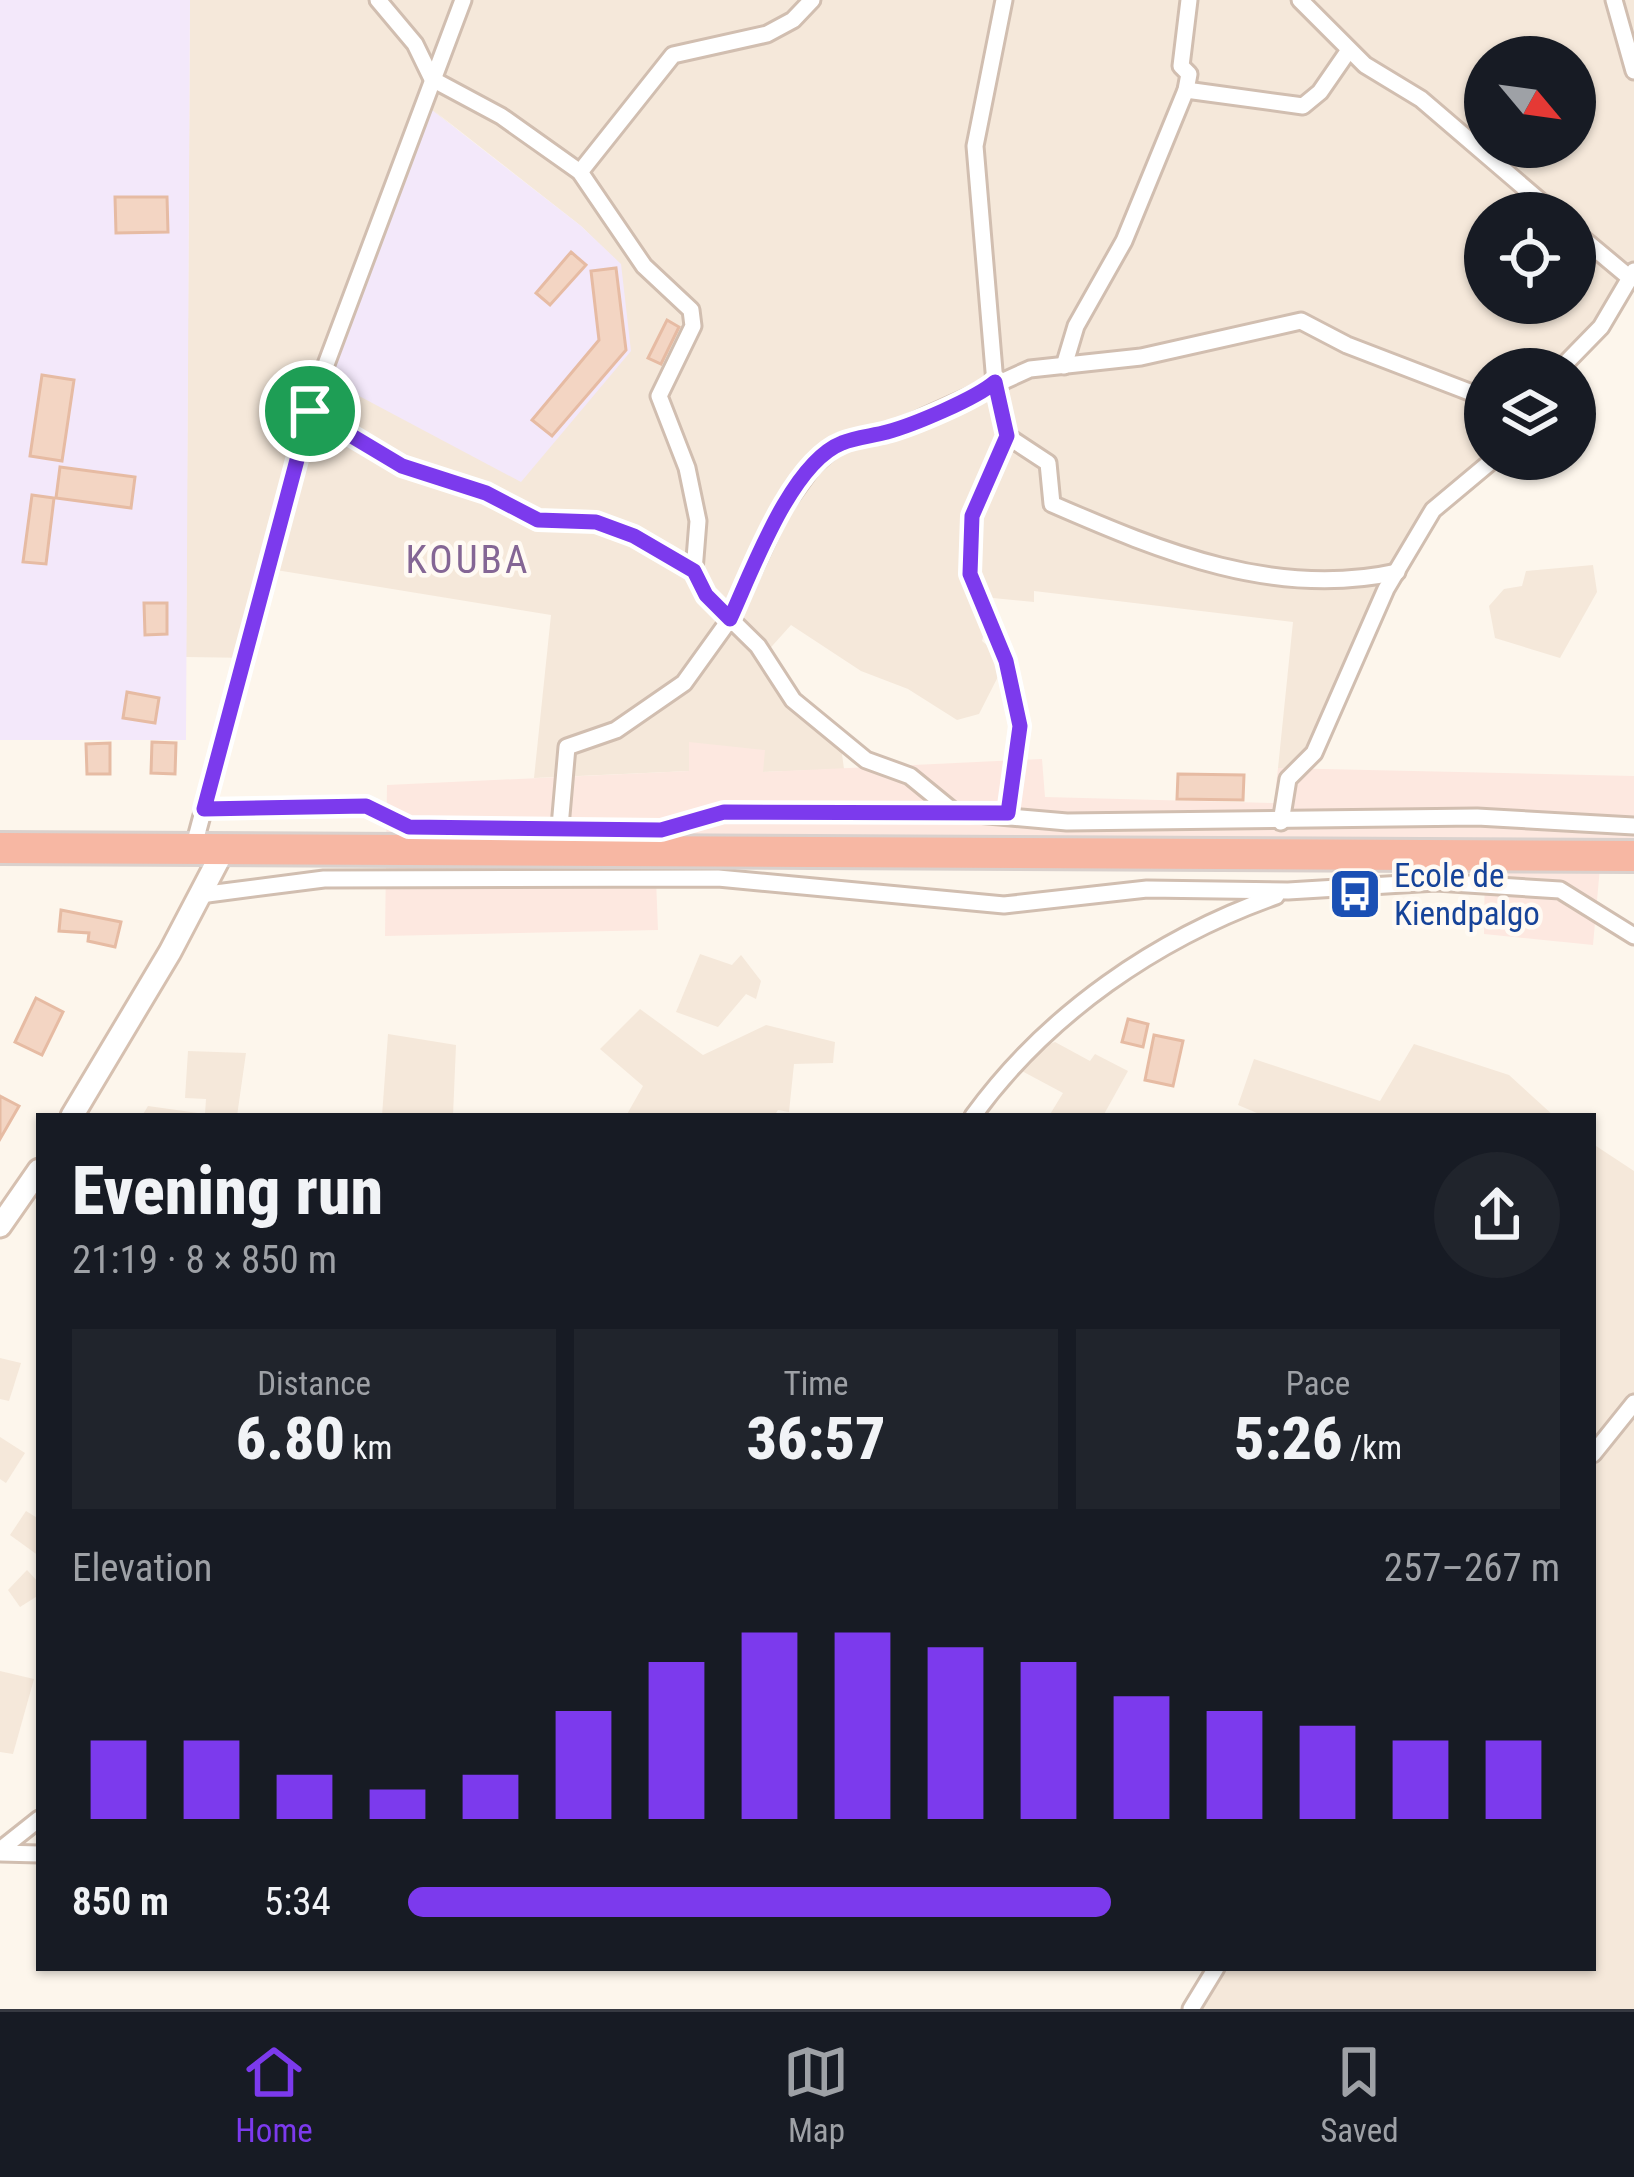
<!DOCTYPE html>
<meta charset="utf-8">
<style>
:root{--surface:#171b24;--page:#20242c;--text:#f1f3f6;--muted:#9ea1a6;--line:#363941;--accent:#7c3aed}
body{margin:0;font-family:"Roboto Condensed",sans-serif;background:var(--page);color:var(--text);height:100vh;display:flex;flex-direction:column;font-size:45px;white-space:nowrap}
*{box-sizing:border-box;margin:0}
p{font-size:39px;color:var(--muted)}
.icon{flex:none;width:66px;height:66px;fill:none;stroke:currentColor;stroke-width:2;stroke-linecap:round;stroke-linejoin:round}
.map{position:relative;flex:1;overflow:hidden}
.drawer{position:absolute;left:36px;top:1113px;width:1560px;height:858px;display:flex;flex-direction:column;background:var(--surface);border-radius:0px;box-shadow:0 3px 9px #0004}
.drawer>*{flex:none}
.needle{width:78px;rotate:119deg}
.buttons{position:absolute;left:1464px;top:36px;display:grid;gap:24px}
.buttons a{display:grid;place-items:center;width:132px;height:132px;border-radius:50%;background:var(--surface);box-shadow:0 3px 9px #0004;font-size:60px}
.pin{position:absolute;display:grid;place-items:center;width:102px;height:102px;color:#fff;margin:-51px;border:6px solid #fff;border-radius:50%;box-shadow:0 3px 12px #0007}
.round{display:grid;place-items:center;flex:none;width:126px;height:126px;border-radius:63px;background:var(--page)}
.headline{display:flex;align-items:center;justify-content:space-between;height:204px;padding:0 36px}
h1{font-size:66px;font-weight:800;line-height:90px}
.figures{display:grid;grid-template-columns:repeat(3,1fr);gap:18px;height:204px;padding:12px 36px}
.figures div{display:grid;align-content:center;border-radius:0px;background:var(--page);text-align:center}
.figures b{font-size:60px;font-weight:800}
.figures small{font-size:33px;font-weight:400}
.figures p{font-size:33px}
.chart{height:336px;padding:24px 36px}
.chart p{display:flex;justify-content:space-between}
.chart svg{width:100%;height:216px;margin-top:12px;stroke:var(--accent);stroke-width:6}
ul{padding:0 36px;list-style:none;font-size:39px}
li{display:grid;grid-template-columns:192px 144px 1fr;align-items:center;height:90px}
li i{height:30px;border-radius:15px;background:var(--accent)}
.dock{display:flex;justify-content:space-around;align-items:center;height:168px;border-top:3px solid var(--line);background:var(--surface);font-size:33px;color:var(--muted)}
.dock a{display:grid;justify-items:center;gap:6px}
.dock .active{color:var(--accent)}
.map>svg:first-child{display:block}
.residential{fill:#f5e8da;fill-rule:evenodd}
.commercial{fill:#fde8e0}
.education{fill:#f3e8fa}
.building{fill:#f3d5c3;stroke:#e6bba3;stroke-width:3}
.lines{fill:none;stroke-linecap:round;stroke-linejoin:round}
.street-casing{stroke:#d1beb0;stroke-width:21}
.secondary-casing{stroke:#d6c0b0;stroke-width:27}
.highway-casing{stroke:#dad1cd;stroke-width:36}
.street{stroke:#fff;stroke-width:15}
.secondary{stroke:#fff;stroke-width:21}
.highway{stroke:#f7b7a3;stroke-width:30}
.route-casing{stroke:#fff;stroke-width:24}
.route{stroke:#7c3aed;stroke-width:15}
.labels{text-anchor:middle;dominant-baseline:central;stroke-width:9;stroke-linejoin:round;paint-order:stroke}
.transit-label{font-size:33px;fill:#164399;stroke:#fffaf3;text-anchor:start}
.quarter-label{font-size:39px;letter-spacing:3px;fill:#846695;stroke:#fffaf3}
</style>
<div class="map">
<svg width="1634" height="2009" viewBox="0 0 1634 2009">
<rect width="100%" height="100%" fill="#fdf6ec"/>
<g class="residential">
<path d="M190 0H1634V281L1560 369H1485V459L1433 510 1298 769 1278 768 1293 622 1034 591V602L993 598 982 641 1006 661 979 714 957 720 908 689 861 671 791 625 764 655 793 701 840 739 844 769 762 772 689 743V771L534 778 551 615 276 570 253 658 186 657ZM1485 57H1575V147H1485ZM433 110 581 226 621 265ZM1485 213H1575V303H1485Z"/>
<polygon points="1593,565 1597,592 1560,658 1495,638 1489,606 1504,589 1522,586 1526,571"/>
<polygon points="700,954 732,965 741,955 761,981 756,999 746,994 718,1027 676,1012"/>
<polygon points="640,1009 703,1055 766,1025 835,1042 833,1063 794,1064 789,1112 778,1110 774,1116 626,1116 643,1086 600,1049"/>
<polygon points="388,1034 456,1045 453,1116 382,1116"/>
<polygon points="1055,1042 1090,1061 1095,1054 1128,1071 1103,1116 1049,1116 1063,1093 1020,1070 1031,1052"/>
<polygon points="1414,1044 1509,1075 1554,1116 1264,1116 1238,1105 1254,1059 1380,1101"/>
<polygon points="188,1051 246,1053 237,1116 142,1116 148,1106 205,1114 206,1099 185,1098"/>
<polygon points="1593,1144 1634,1171 1634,2009 1191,2009 1216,1968 1593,1968"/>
<polygon points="0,1358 21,1363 9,1401 0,1399"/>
<polygon points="0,1437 25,1453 6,1483 0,1479"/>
<polygon points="26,1511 39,1519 39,1556 10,1535"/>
<polygon points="27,1570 39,1583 39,1595 20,1607 8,1590"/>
<polygon points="0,1671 34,1679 13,1754 0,1752"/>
</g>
<polygon class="commercial" points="689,742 765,750 763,772 1042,759 1045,797 1274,803 1278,768 1634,776 1634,856 1601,856 1593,945 1484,934 1485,856 655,853 658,930 385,936 387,785 689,771"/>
<g class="education">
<polygon points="0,0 190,0 186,740 0,740"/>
<polygon points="432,110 581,226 621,264 631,351 521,482 329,380"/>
</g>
<g class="building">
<polygon points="115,197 167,197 168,232 116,233"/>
<polygon points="571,252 586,265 550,305 536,293"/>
<polygon points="616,268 626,350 552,436 532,420 599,340 591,271"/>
<polygon points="667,320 679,327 661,364 648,358"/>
<polygon points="42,375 74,380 62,461 30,456"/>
<polygon points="60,467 135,477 131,508 56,498"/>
<polygon points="32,495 54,498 46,564 23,562"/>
<polygon points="144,603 167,603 167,634 145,635"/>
<polygon points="127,692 159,698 155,723 123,718"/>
<polygon points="152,742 176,743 175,774 151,773"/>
<polygon points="110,743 110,774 87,774 86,744"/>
<polygon points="1178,774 1244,775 1243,800 1177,799"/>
<polygon points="61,910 121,922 115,947 88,941 89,933 59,931"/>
<polygon points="36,998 63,1012 42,1055 15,1042"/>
<polygon points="1128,1019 1148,1024 1143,1047 1122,1042"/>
<polygon points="1154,1035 1183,1041 1173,1086 1145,1080"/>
<polygon points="0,1096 19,1106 0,1139"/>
</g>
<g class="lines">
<g class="street-casing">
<g id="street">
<polyline points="378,0 415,44 432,79 501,116 580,172 644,266 691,310 693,326 659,396 687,468 698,521 694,571"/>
<polyline points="1004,0 975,146 995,383 1007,436 972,516 970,573 1006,661 1020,726 1008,813"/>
<polyline points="1300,0 1365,65 1421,99 1554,213"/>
<polyline points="1614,0 1634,71"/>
<polyline points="1186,90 1303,106 1320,92 1349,50"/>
<polyline points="580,172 673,55 767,34 793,20 812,0"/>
<polyline points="1575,232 1630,278"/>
<polyline points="1064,366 1076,326 1124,241 1186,90 1189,74 1181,66 1189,0"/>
<polyline points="1560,369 1601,327 1634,271"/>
<polyline points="310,411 402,466 486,493 539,520 596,522 634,536 694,571 706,595 758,646 793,700 866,760 910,776 954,812"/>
<path d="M1007 436 1048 463 1052 504C1162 552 1276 599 1397 572"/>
<polyline points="204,809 366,806 409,827 661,830 724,812 954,812 1067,822 1477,817 1634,826"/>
<polyline points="1281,822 1288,779 1314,753 1386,589 1433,510 1494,459"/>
<polyline points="559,838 567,747 616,730 684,683 730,619 781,510 812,467 839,443 893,431 1030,369 1141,357 1301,321 1347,345 1485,398"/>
<polyline points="193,849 316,391 463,0"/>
<polyline points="200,895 324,879 718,878 1004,905 1147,889 1288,891 1436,882 1560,890 1634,936"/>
<path d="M973 1116C1047 1014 1157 938 1276 896"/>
<polyline points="1593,1454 1634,1403"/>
<polyline points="0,1850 39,1819"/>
<polyline points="0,1853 39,1854"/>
<polyline points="1191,2009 1216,1968"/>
</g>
</g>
<g class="secondary-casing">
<g id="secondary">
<polyline points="72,1116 170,952 224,849"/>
<polyline points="0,1226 39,1170"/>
</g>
</g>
<g class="highway-casing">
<polyline id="highway" points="0,848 1634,856"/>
</g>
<use href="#street" class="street"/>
<use href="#secondary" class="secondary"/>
<use href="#highway" class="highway"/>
</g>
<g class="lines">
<g class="route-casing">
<path id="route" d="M995 382 1007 436 972 516 970 574 1006 661 1020 726 1008 813 724 812 661 830 409 827 366 806 204 809 310 411 402 466 486 493 538 520 596 522 634 536 694 571 706 595 730 619C752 571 791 463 842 443 856 437 873 436 887 432 913 425 975 399 995 382Z"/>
</g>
<use href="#route" class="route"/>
</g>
<defs>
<g id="bus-square" transform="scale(2.7)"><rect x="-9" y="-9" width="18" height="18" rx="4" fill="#1a4fb4" stroke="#fffaf3"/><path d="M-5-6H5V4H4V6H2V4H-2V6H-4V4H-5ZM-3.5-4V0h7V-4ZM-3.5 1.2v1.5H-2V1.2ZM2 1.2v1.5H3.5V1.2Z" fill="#fff"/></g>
</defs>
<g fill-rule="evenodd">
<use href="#bus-square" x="1355" y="894"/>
</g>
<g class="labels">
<g class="transit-label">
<text x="1394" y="875">Ecole de<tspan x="1394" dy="38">Kiendpalgo</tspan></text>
</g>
<g class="quarter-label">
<text x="468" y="560">KOUBA</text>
</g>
</g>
</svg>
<div class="buttons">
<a><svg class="needle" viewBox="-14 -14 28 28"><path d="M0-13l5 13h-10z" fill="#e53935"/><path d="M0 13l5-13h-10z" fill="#9ea1a6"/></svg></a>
<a><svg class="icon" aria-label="locate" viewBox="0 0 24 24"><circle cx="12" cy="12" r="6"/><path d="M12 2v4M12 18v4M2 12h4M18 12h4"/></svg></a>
<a><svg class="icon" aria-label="layers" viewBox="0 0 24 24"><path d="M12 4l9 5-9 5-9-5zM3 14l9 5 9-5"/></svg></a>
</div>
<div class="pin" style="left:310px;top:411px;background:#1e9e55"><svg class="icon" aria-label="arrive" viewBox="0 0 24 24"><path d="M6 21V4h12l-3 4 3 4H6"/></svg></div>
<section class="drawer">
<div class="headline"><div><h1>Evening run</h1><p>21:19 · 8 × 850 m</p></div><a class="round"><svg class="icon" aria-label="share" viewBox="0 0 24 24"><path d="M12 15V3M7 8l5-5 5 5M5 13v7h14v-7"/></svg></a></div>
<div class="figures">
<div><p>Distance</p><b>6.80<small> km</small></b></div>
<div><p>Time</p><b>36:57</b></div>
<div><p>Pace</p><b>5:26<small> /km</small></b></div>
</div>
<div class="chart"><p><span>Elevation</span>257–267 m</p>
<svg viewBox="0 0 160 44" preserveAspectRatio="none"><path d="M5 44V28M15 44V28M25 44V35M35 44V38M45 44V35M55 44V22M65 44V12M75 44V6M85 44V6M95 44V9M105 44V12M115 44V19M125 44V22M135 44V25M145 44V28M155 44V28"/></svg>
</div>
<ul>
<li><b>850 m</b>5:34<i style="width:61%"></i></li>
</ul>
</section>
</div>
<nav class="dock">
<a class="active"><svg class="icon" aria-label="home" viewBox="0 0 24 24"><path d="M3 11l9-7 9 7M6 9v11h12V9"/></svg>Home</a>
<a><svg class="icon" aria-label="map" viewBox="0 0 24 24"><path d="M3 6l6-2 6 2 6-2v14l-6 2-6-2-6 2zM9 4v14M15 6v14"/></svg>Map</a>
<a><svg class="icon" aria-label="saved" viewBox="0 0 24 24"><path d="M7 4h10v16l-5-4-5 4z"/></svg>Saved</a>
</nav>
